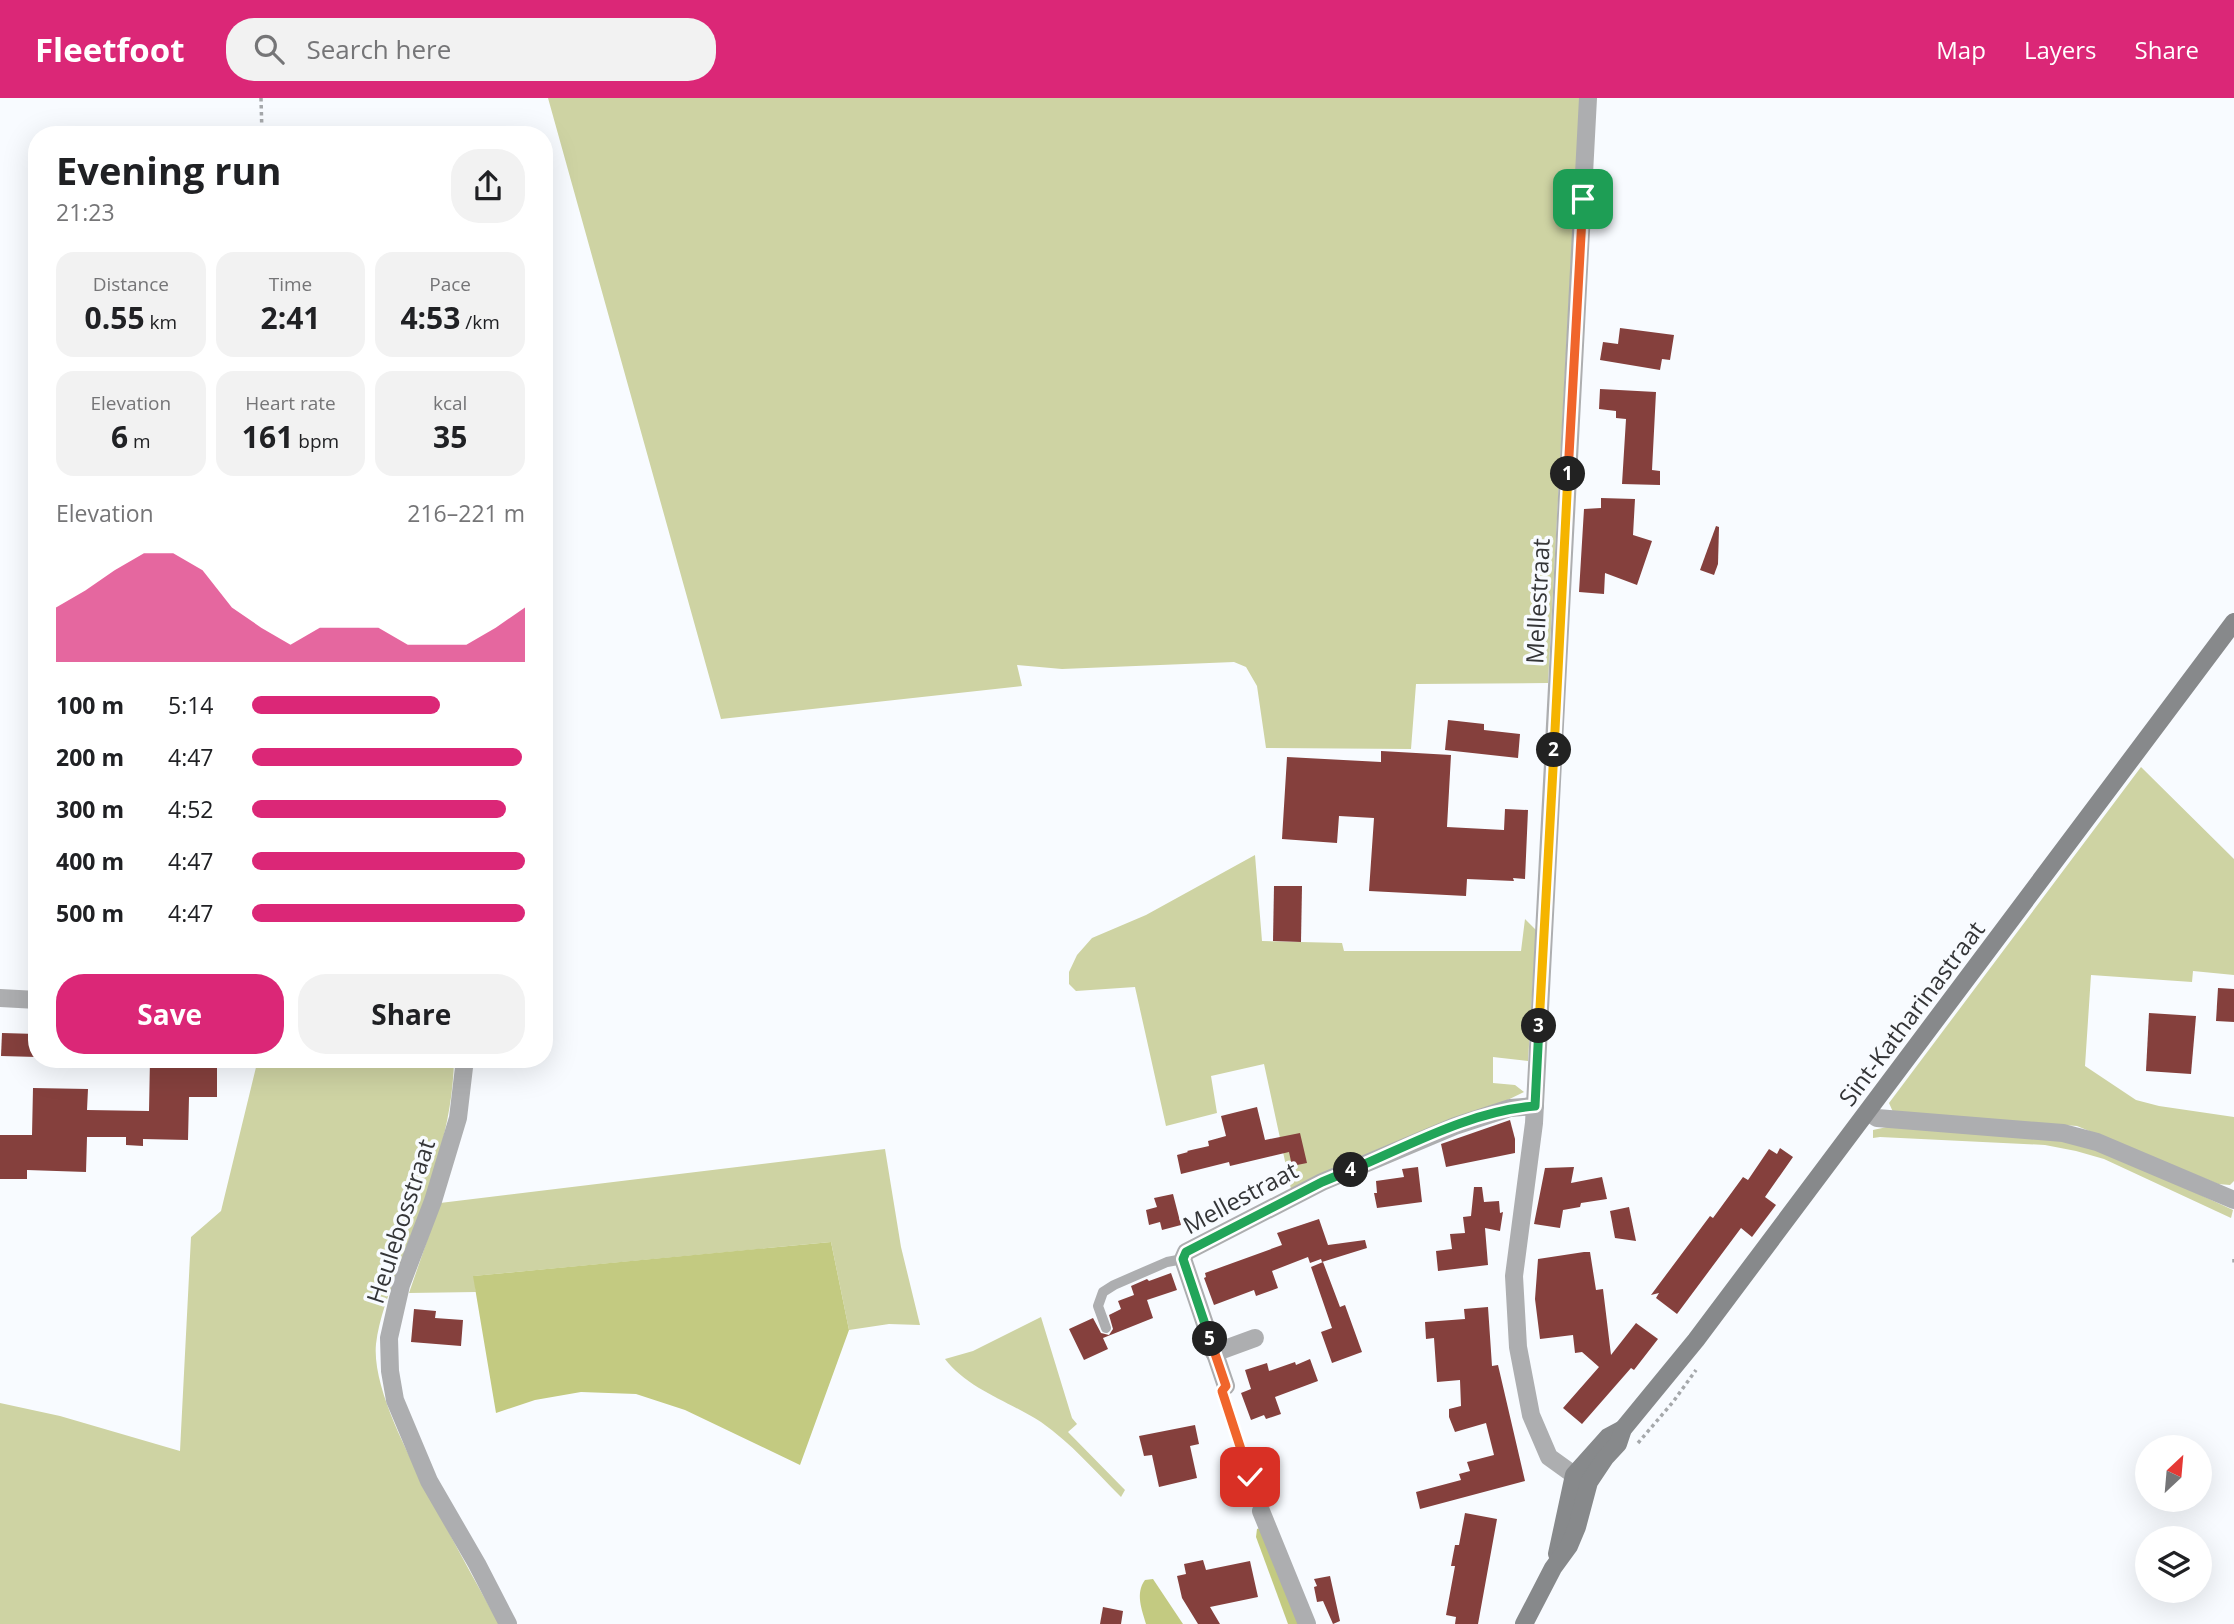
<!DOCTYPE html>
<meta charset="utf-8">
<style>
:root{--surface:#fff;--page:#f2f2f2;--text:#202124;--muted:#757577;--accent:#db2777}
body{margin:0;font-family:"Open Sans",sans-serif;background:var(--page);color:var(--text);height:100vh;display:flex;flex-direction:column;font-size:26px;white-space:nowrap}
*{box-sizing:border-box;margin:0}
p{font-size:23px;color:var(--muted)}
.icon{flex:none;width:38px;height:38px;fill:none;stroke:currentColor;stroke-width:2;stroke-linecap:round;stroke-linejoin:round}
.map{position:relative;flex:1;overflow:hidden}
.side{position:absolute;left:28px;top:28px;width:525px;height:942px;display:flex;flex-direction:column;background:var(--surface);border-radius:28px;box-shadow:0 7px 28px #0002}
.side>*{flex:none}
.needle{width:46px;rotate:26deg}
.buttons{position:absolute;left:2135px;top:1337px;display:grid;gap:14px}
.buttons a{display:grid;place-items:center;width:77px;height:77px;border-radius:50%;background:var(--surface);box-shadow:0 7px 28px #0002;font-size:35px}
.pin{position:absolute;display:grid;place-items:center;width:60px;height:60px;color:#fff;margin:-30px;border-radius:14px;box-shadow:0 4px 10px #0006}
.km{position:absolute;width:35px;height:35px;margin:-18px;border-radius:50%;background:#222;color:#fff;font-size:19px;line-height:35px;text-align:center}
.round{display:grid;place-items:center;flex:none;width:74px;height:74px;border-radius:28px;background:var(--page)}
.summary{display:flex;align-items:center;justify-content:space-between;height:119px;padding:0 28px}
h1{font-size:38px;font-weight:700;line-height:52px}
.figures{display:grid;grid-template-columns:repeat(3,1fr);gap:10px;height:119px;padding:7px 28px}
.figures div{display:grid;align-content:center;border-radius:18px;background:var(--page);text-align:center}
.figures b{font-size:30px;font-weight:700}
.figures small{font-size:19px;font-weight:400}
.figures p{font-size:19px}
.chart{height:196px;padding:14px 28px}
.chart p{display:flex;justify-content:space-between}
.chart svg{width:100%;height:126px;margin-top:7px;fill:var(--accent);opacity:.7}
.cta{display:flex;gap:14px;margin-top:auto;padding:14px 28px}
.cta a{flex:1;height:80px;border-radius:28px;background:var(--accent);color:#fff;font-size:28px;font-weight:700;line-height:80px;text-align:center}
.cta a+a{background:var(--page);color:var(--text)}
ul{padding:0 28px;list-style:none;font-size:23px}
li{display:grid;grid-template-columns:112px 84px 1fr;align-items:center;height:52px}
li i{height:18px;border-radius:9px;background:var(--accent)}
header{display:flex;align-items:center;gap:42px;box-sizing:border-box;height:98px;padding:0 35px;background:var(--accent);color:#fff}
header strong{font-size:33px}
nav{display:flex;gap:38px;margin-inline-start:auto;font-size:24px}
.search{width:490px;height:63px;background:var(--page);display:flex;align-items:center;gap:18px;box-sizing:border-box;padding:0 24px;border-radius:28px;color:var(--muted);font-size:26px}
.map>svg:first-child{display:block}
.green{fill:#ced3a3}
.forest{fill:#c3ca81}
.building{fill:#85403d}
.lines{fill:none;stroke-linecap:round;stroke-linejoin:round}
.path{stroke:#a5a8ab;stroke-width:3.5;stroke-dasharray:3.5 3.5;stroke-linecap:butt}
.lane{stroke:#adaeb0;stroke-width:10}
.street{stroke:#adaeb0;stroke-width:18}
.secondary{stroke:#87898b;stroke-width:18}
.split-1-casing{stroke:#fff;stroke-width:14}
.split-2-casing{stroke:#fff;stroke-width:14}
.split-3-casing{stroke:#fff;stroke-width:14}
.split-4-casing{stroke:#fff;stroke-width:14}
.split-5-casing{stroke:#fff;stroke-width:14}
.split-6-casing{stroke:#fff;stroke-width:14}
.split-1{stroke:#f0652b;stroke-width:9}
.split-2{stroke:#f5b400;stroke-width:9}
.split-3{stroke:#f5b400;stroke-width:9}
.split-4{stroke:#22a559;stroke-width:9}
.split-5{stroke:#22a559;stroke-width:9}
.split-6{stroke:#f0652b;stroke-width:9}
.labels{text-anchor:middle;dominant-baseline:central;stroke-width:7;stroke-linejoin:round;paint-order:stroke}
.street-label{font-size:24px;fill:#343537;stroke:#f8fbff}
</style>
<header>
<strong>Fleetfoot</strong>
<div class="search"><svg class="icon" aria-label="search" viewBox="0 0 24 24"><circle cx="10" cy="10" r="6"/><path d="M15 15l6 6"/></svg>Search here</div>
<nav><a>Map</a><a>Layers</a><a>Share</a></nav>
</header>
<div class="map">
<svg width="2234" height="1526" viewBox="0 0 2234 1526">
<rect width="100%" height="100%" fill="#f8fbff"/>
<g class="green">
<polygon points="548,0 1580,0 1548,585 1416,586 1411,651 1266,650 1257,588 1246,569 1234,564 1062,571 1017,567 1022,588 721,621"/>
<polygon points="2141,669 2234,761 2234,877 2193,873 2192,884 2091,877 2085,968 2136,1002 2159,1008 2234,1019 2234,1083 2230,1087 2218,1086 2077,1028 1893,1014 1889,1005"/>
<polygon points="1255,757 1262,843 1342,845 1344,853 1521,853 1525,821 1536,832 1528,963 1493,959 1493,985 1515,987 1524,994 1491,1010 1291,1091 1264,966 1211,978 1217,1015 1166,1028 1135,889 1076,893 1069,886 1069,874 1077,857 1092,840 1146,817"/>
<path d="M258 961H454C453 1027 430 1089 407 1150 395 1181 380 1213 376 1246 372 1288 407 1354 426 1390 449 1436 474 1481 499 1526H0V1305L60 1318 180 1353 191 1139 221 1113Z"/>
<polygon points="1887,1029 2069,1042 2112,1056 2233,1112 2231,1120 2104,1061 2076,1053 2045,1047 1880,1039 1873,1040 1873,1032"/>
<polygon points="885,1051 901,1149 920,1227 889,1226 849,1232 831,1144 474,1178 476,1194 409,1195 440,1105"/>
<path d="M1041 1219 1072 1320 1077 1326 1068 1334 1125 1392 1121 1399C1095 1373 1071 1345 1041 1324 1010 1304 968 1291 945 1261L973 1253Z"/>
</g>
<g class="forest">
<polygon points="831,1144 849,1232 800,1367 685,1312 636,1296 581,1294 535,1302 496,1315 473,1178"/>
<polygon points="1266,1428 1301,1526 1288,1526 1256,1439 1257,1431"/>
<path d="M1153 1481 1183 1526H1146C1142 1512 1135 1495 1145 1482Z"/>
</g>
<g class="building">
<polygon points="1620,230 1674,237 1670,262 1662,261 1660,272 1600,262 1603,244 1618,246"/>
<polygon points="1600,291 1656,294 1652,372 1660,373 1660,387 1622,386 1626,321 1616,320 1616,313 1599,311"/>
<polygon points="1601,400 1635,401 1633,437 1652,443 1637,487 1605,475 1604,496 1579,494 1584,411 1601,410"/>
<polygon points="1716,428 1719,429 1718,466 1714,477 1700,472"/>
<polygon points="1448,622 1484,626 1484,632 1520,636 1518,660 1445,652"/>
<polygon points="1381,653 1451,657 1447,729 1504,732 1505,711 1528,712 1525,781 1513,780 1514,783 1467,781 1466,798 1369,793 1374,720 1339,718 1337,745 1282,741 1287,659 1381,664"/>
<polygon points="1274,788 1302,788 1301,844 1273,843"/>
<polygon points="2218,890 2234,891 2234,924 2216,923"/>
<polygon points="2149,915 2196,918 2191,976 2146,973"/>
<polygon points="2,935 37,936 37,959 1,958"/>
<polygon points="150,961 217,961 217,999 189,999 188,1042 143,1041 143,1048 126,1047 126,1039 87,1039 86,1074 27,1072 27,1081 0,1081 0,1037 32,1037 33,990 88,991 87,1012 149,1013"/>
<polygon points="1257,1009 1265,1042 1300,1035 1307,1065 1292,1068 1289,1054 1230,1068 1229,1064 1181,1076 1177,1057 1188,1054 1187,1053 1209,1048 1208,1043 1226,1038 1221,1018"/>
<polygon points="1510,1022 1515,1041 1515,1055 1446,1069 1441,1046"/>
<polygon points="1780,1050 1793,1059 1765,1099 1776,1107 1752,1139 1741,1130 1677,1216 1656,1200 1659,1195 1651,1197 1710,1118 1713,1120 1743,1079 1748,1082 1769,1051 1777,1056"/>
<polygon points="1418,1069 1422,1104 1377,1110 1374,1095 1377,1095 1376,1083 1404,1079 1402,1071"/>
<polygon points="1574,1069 1571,1085 1602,1079 1607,1101 1581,1105 1580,1109 1563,1112 1560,1130 1534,1126 1545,1070"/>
<polygon points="1474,1089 1482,1089 1484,1104 1499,1103 1500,1115 1503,1114 1500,1133 1485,1130 1488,1167 1438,1173 1436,1153 1452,1151 1450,1136 1465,1135 1463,1119 1471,1118"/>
<polygon points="1173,1096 1181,1127 1162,1132 1160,1124 1149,1127 1146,1112 1157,1109 1154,1100"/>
<polygon points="1629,1109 1636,1143 1615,1140 1610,1113"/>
<polygon points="1319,1121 1328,1147 1365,1142 1367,1150 1322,1164 1321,1161 1310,1165 1308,1159 1272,1173 1278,1190 1256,1198 1254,1192 1214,1207 1204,1180 1206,1179 1205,1175 1282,1147 1277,1135"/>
<polygon points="1584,1154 1590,1154 1596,1192 1603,1191 1611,1257 1636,1225 1658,1241 1634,1272 1631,1270 1582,1326 1563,1310 1599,1269 1582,1254 1575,1255 1573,1237 1540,1241 1535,1201 1538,1161"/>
<polygon points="1323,1164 1340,1209 1345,1207 1362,1254 1332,1265 1321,1234 1332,1230 1311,1169"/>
<polygon points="1171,1175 1177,1192 1147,1202 1153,1220 1103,1240 1108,1251 1084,1262 1069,1231 1093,1220 1101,1235 1109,1237 1113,1231 1109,1217 1121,1211 1118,1203 1134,1197 1131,1188 1147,1181 1149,1183"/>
<polygon points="1488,1209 1492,1268 1498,1267 1525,1383 1420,1411 1416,1394 1461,1382 1459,1376 1470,1373 1467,1364 1494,1357 1486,1325 1455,1334 1449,1319 1449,1311 1461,1308 1460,1282 1437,1284 1434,1240 1426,1241 1425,1224 1465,1221 1464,1211"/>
<polygon points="414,1211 436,1213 435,1220 463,1222 461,1248 411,1244"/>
<polygon points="1310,1261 1318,1283 1275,1299 1281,1316 1266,1321 1264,1317 1251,1322 1241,1295 1251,1291 1245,1272 1267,1265 1269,1273 1295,1264 1296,1267"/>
<polygon points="1195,1327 1199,1346 1190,1348 1197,1380 1159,1389 1152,1357 1144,1358 1139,1338"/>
<polygon points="1465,1415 1497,1421 1478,1526 1455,1526 1456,1519 1446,1517 1455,1468 1451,1468 1455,1447 1459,1447"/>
<polygon points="1203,1462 1206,1472 1250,1463 1258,1499 1210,1509 1220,1526 1198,1526 1182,1500 1177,1478 1186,1476 1184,1466"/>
<polygon points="1330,1478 1340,1523 1333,1526 1323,1503 1317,1504 1314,1489 1317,1488 1314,1481"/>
<polygon points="1103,1509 1123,1513 1121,1526 1100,1526"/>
</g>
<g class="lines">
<g class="path">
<polyline points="261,0 262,37"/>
<polyline points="2234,1161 2234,1167"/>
<polyline points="1226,1306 1257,1398"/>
<polyline points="1638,1345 1673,1304 1696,1272"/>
</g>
<polyline class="lane" points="1106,1230 1098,1208 1103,1194 1114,1187 1167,1164 1183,1161"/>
<g class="street">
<polyline points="0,900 37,902"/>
<polyline points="465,961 458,1020 433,1103 401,1187 389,1240 390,1273 395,1302 429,1383 477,1466 508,1526"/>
<polyline points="1868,1014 1877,1020 2063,1035 2097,1044 2234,1102"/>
<polyline points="1214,1255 1255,1240"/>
<polyline points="1226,1288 1183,1161 1186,1154 1322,1084 1455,1028 1510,1010 1535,1008"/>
<polyline points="1586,1382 1574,1377 1549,1359 1531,1317 1518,1249 1514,1178 1534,1025 1588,0"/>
<polyline points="1261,1413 1307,1526"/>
</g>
<g class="secondary">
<polyline points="1557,1456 1574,1377 1608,1339 1623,1331"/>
<polyline points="1524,1526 1553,1470 1569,1448 1577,1429 1589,1384 1605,1360 1618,1346 1623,1331 1696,1242 2234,524"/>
</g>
</g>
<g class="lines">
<g class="split-1-casing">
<polyline id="split-1" points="1568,376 1583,101"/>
</g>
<g class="split-2-casing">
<polyline id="split-2" points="1554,652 1568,376"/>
</g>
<g class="split-3-casing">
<polyline id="split-3" points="1539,928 1554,652"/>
</g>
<g class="split-4-casing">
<path id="split-4" d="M1351 1072C1410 1047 1471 1013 1535 1008L1539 928"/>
</g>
<g class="split-5-casing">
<polyline id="split-5" points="1210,1241 1183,1161 1186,1154 1322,1084 1351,1072"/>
</g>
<g class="split-6-casing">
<polyline id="split-6" points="1210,1241 1226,1288 1222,1293 1250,1379"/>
</g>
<use href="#split-1" class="split-1"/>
<use href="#split-2" class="split-2"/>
<use href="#split-3" class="split-3"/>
<use href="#split-4" class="split-4"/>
<use href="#split-5" class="split-5"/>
<use href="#split-6" class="split-6"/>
</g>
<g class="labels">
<g class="street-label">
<text transform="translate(1537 503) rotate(-87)">Mellestraat</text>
<text transform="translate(1911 915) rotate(-53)">Sint-Katharinastraat</text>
<text transform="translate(1240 1099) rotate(-28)">Mellestraat</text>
<text transform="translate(400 1123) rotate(-72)">Heulebosstraat</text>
</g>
</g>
</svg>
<div class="buttons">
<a><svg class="needle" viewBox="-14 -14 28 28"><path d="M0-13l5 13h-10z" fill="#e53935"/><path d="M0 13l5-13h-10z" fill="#757577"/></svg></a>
<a><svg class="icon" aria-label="layers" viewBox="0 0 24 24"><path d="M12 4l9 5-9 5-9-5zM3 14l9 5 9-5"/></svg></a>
</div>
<div class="pin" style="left:1583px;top:101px;background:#1e9e55"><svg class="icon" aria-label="arrive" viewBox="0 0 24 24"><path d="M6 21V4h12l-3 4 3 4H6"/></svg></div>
<div class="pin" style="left:1250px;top:1379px;background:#d93025"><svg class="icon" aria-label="check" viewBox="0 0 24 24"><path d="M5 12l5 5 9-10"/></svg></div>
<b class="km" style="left:1568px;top:376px">1</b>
<b class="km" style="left:1554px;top:652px">2</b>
<b class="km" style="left:1539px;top:928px">3</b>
<b class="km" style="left:1351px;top:1072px">4</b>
<b class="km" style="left:1210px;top:1241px">5</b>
<section class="side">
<div class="summary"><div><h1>Evening run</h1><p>21:23</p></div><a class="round"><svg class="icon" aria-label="share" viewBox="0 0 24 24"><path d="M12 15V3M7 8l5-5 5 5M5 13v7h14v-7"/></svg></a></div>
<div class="figures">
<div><p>Distance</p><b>0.55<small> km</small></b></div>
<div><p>Time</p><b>2:41</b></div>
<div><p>Pace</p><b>4:53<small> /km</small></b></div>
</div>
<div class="figures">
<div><p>Elevation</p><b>6<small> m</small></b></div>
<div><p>Heart rate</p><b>161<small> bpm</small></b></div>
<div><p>kcal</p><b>35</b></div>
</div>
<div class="chart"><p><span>Elevation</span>216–221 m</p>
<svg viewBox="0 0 160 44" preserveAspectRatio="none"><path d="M0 44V25L10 19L20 12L30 6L40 6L50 12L60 25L70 32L80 38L90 32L100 32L110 32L120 38L130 38L140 38L150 32L160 25V44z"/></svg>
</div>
<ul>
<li><b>100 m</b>5:14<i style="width:69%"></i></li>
<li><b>200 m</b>4:47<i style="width:99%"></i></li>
<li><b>300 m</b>4:52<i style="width:93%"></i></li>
<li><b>400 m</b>4:47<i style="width:100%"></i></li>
<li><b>500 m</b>4:47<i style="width:100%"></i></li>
</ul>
<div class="cta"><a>Save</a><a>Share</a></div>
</section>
</div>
